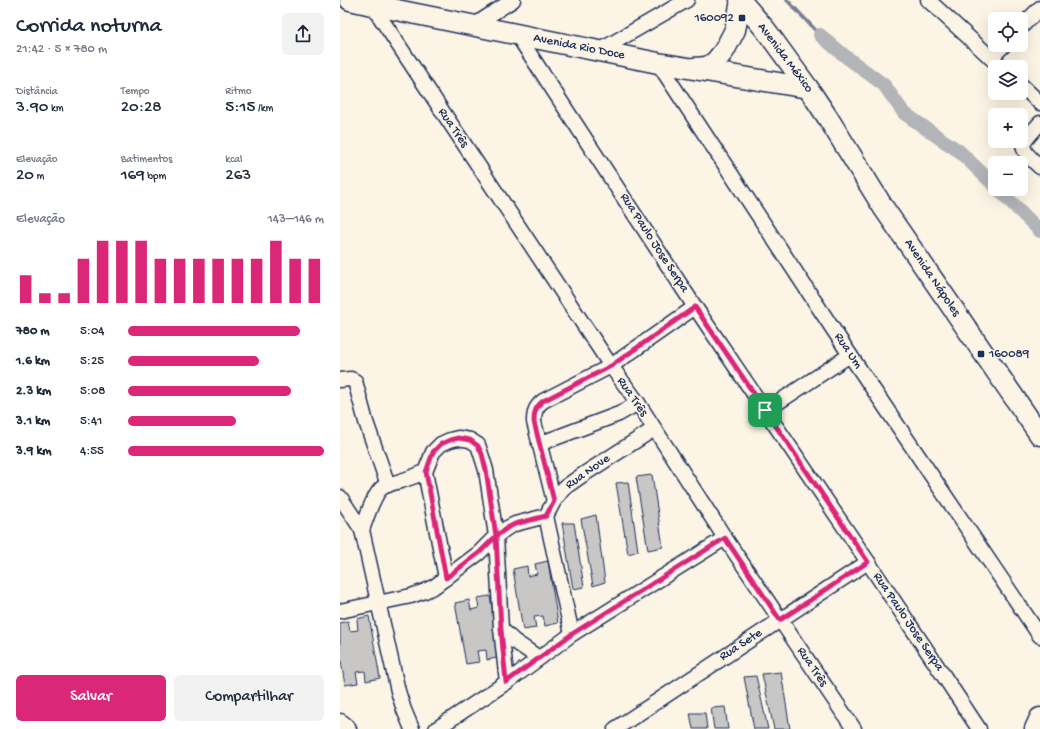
<!DOCTYPE html>
<html lang="pt">
<meta charset="utf-8">
<style>
:root{--surface:#fff;--page:#f2f2f3;--text:#1f2937;--muted:#747a83;--accent:#db2777}
body{margin:0;font-family:"Gochi Hand",sans-serif;background:var(--page);color:var(--text);height:100vh;display:flex;flex-direction:column;font-size:15px;white-space:nowrap}
*{box-sizing:border-box;margin:0}
p{font-size:13px;color:var(--muted)}
.icon{flex:none;width:22px;height:22px;fill:none;stroke:currentColor;stroke-width:2;stroke-linecap:round;stroke-linejoin:round}
.map{position:relative;flex:1;overflow:hidden}
.panel{display:flex;flex-direction:column;background:var(--surface);width:340px}
.panel>*{flex:none}
.buttons{position:absolute;left:648px;top:12px;display:grid;gap:8px}
.buttons a{display:grid;place-items:center;width:40px;height:40px;border-radius:6px;background:var(--surface);box-shadow:0 4px 16px #0002;font-size:20px}
.pin{position:absolute;display:grid;place-items:center;width:34px;height:34px;color:#fff;margin:-17px;border-radius:8px;box-shadow:0 2px 6px #0006}
.round{display:grid;place-items:center;flex:none;width:42px;height:42px;border-radius:6px;background:var(--page)}
.overview{display:flex;align-items:center;justify-content:space-between;height:68px;padding:0 16px}
h1{font-size:22px;font-weight:600;line-height:30px}
.figures{display:grid;grid-template-columns:repeat(3,1fr);gap:6px;height:68px;padding:4px 16px}
.figures div{display:grid;align-content:center}
.figures b{font-size:17px;font-weight:600}
.figures small{font-size:11px;font-weight:400}
.figures p{font-size:11px}
.chart{height:112px;padding:8px 16px}
.chart p{display:flex;justify-content:space-between}
.chart svg{width:100%;height:72px;margin-top:4px;stroke:var(--accent);stroke-width:6}
.primary-button{display:flex;gap:8px;margin-top:auto;padding:8px 16px}
.primary-button a{flex:1;height:46px;border-radius:6px;background:var(--accent);color:#fff;font-size:16px;font-weight:600;line-height:46px;text-align:center}
.primary-button a+a{background:var(--page);color:var(--text)}
ul{padding:0 16px;list-style:none;font-size:13px}
li{display:grid;grid-template-columns:64px 48px 1fr;align-items:center;height:30px}
li i{height:10px;border-radius:5px;background:var(--accent)}
main{display:flex;flex:1;min-height:0}
.map>svg:first-child{display:block}
.lines{fill:none;stroke-linecap:round;stroke-linejoin:round}
.stream{stroke:#767f94;stroke-width:4}
.canal{stroke:#b2b4b8;stroke-width:14}
.building{fill:#c8c7c6;stroke:#1b2f5e}
.street-casing{stroke:#1b2f5e;stroke-width:17}
.secondary-casing{stroke:#1b2f5e;stroke-width:23}
.street{stroke:#fcf5e5;stroke-width:14}
.secondary{stroke:#fcf5e5;stroke-width:20}
.route-casing{stroke:#fff;stroke-width:8}
.route{stroke:#db2777;stroke-width:5}
.poi-dot{fill:#1b2f5e;stroke:#fcf5e5;stroke-width:1.5}
.labels{text-anchor:middle;dominant-baseline:central;stroke-width:3;stroke-linejoin:round;paint-order:stroke}
.poi-label{font-size:13px;fill:#1b2f5e;stroke:#fcf5e5;text-anchor:end}
.street-label{font-size:13px;fill:#1b2f5e;stroke:#fcf5e5}
</style>
<main>
<section class="panel">
<div class="overview"><div><h1>Corrida noturna</h1><p>21:42 · 5 × 780 m</p></div><a class="round"><svg class="icon" aria-label="share" viewBox="0 0 24 24"><path d="M12 15V3M7 8l5-5 5 5M5 13v7h14v-7"/></svg></a></div>
<div class="figures">
<div><p>Distância</p><b>3.90<small> km</small></b></div>
<div><p>Tempo</p><b>20:28</b></div>
<div><p>Ritmo</p><b>5:15<small> /km</small></b></div>
</div>
<div class="figures">
<div><p>Elevação</p><b>20<small> m</small></b></div>
<div><p>Batimentos</p><b>169<small> bpm</small></b></div>
<div><p>kcal</p><b>263</b></div>
</div>
<div class="chart"><p><span>Elevação</span>143–146 m</p>
<svg viewBox="0 0 160 44" preserveAspectRatio="none"><path d="M5 44V27M15 44V38M25 44V38M35 44V17M45 44V6M55 44V6M65 44V6M75 44V17M85 44V17M95 44V17M105 44V17M115 44V17M125 44V17M135 44V6M145 44V17M155 44V17"/></svg>
</div>
<ul>
<li><b>780 m</b>5:04<i style="width:88%"></i></li>
<li><b>1.6 km</b>5:25<i style="width:67%"></i></li>
<li><b>2.3 km</b>5:08<i style="width:83%"></i></li>
<li><b>3.1 km</b>5:41<i style="width:55%"></i></li>
<li><b>3.9 km</b>4:55<i style="width:100%"></i></li>
</ul>
<div class="primary-button"><a>Salvar</a><a>Compartilhar</a></div>
</section>
<div class="map">
<svg width="700" height="729" viewBox="0 0 700 729">
<rect width="100%" height="100%" fill="#fcf5e5"/>
<filter id="ink" filterUnits="userSpaceOnUse"><feTurbulence type="fractalNoise" baseFrequency=".025" numOctaves="2"/><feDisplacementMap in="SourceGraphic" scale="8" xChannelSelector="R" yChannelSelector="G"/><feConvolveMatrix kernelMatrix="1 2 1 2 8 2 1 2 1" color-interpolation-filters="sRGB"/></filter>
<g filter="url(#ink)">
<g class="lines">
<polyline class="stream" points="447,0 480,35"/>
<g class="canal">
<polyline points="480,35 505,56 544,85 564,113 601,139 619,151 655,186"/>
<polyline points="658,189 700,231"/>
</g>
</g>
<g class="building">
<polygon points="312,475 323,547 308,550 296,477"/>
<polygon points="288,482 298,551 288,554 276,483"/>
<polygon points="256,515 265,582 253,586 241,519"/>
<polygon points="222,523 234,523 244,587 233,589"/>
<polygon points="208,561 218,623 205,626 203,616 194,617 196,628 183,630 173,569 187,566 188,576 197,574 195,564"/>
<polygon points="150,596 161,657 147,660 146,650 137,651 139,662 126,664 115,603 129,600 131,610 139,608 137,598"/>
<polygon points="29,616 40,678 26,681 25,671 16,672 18,683 5,685 0,655 0,623 8,621 10,631 18,630 17,619"/>
<polygon points="441,672 450,729 434,729 422,674"/>
<polygon points="416,676 428,729 414,729 404,677"/>
<polygon points="385,707 388,729 374,729 371,708"/>
<polygon points="350,713 365,713 367,729 353,729"/>
</g>
<g class="lines">
<g class="street-casing">
<g id="street">
<polyline points="588,0 661,67"/>
<polyline points="32,5 271,366 298,403 385,538 514,729"/>
<polyline points="133,26 173,0"/>
<polyline points="681,27 700,8"/>
<polyline points="178,36 355,307 528,562 639,729"/>
<polyline points="259,51 347,0"/>
<polyline points="651,58 664,45"/>
<polyline points="318,63 510,355 700,636"/>
<polyline points="681,85 700,103"/>
<path d="M700 123C680 146 676 145 700 167"/>
<polyline points="0,380 11,379 15,381 26,422 48,485"/>
<polyline points="425,411 510,355"/>
<polyline points="199,444 279,414 298,403"/>
<polyline points="85,472 106,578"/>
<polyline points="0,497 22,530 58,691 64,710 72,729"/>
<path d="M214 501 194 422C194 413 195 407 203 401L271 366 355 307"/>
<polyline points="206,516 232,634"/>
<path d="M22 530C26 519 34 493 43 487 49 484 56 482 61 481 70 478 78 475 85 472L93 452 101 444 110 440 118 438 130 440 138 445 141 454 146 470 156 536 161 629 167 682"/>
<polyline points="0,611 71,596 85,591 95,586 139,553 156,536 167,528 175,524 206,516 214,501 224,488 241,476 314,429"/>
<polyline points="161,629 174,641 199,658"/>
<polyline points="96,729 167,682 232,634 385,538"/>
<polyline points="275,729 528,562"/>
</g>
</g>
<g class="secondary-casing">
<g id="secondary">
<polyline points="10,0 32,5 318,63 468,88"/>
<polyline points="400,0 425,29 468,88 488,118 543,207 700,435"/>
<polyline points="354,68 367,67 375,62 384,51 395,30 401,1"/>
<polyline points="0,724 6,729"/>
<polyline points="695,729 700,718"/>
</g>
</g>
<use href="#street" class="street"/>
<use href="#secondary" class="secondary"/>
</g>
</g>
<g class="lines" filter="url(#ink)">
<g class="route-casing">
<path id="route" d="M425 410 355 307 271 366 203 401C195 407 194 413 194 422L214 501 206 516 175 524 167 528 156 536 146 470 142 454 138 446 130 440 118 438 110 440 101 444 93 452 86 472 106 578 139 553 156 536 161 629 166 682 232 634 385 538 440 620 528 562 425 410"/>
</g>
<use href="#route" class="route"/>
</g>
<g class="poi-dot">
<rect x="398" y="14" width="8" height="8" rx="2"/>
<rect x="637" y="350" width="8" height="8" rx="2"/>
</g>
<g class="labels">
<g class="poi-label">
<text x="394" y="18">160092</text>
<text x="649" y="354" text-anchor="start">160089</text>
</g>
<g class="street-label">
<text transform="translate(239 47) rotate(11)">Avenida Rio Doce</text>
<text transform="translate(445 58) rotate(53)">Avenida México</text>
<text transform="translate(113 128) rotate(56)">Rua Três</text>
<text transform="translate(314 243) rotate(57)">Rua Paulo Jose Serpa</text>
<text transform="translate(592 278) rotate(56)">Avenida Nápoles</text>
<text transform="translate(508 351) rotate(56)">Rua Um</text>
<text transform="translate(292 397) rotate(55)">Rua Três</text>
<text transform="translate(248 472) rotate(-35)">Rua Nove</text>
<text transform="translate(568 622) rotate(56)">Rua Paulo Jose Serpa</text>
<text transform="translate(401 645) rotate(-33)">Rua Sete</text>
<text transform="translate(472 667) rotate(56)">Rua Três</text>
</g>
</g>
</svg>
<div class="buttons">
<a><svg class="icon" aria-label="locate" viewBox="0 0 24 24"><circle cx="12" cy="12" r="6"/><path d="M12 2v4M12 18v4M2 12h4M18 12h4"/></svg></a>
<a><svg class="icon" aria-label="layers" viewBox="0 0 24 24"><path d="M12 4l9 5-9 5-9-5zM3 14l9 5 9-5"/></svg></a>
<a>+</a>
<a>−</a>
</div>
<div class="pin" style="left:425px;top:410px;background:#1e9e55"><svg class="icon" aria-label="arrive" viewBox="0 0 24 24"><path d="M6 21V4h12l-3 4 3 4H6"/></svg></div>
</div>
</main>
